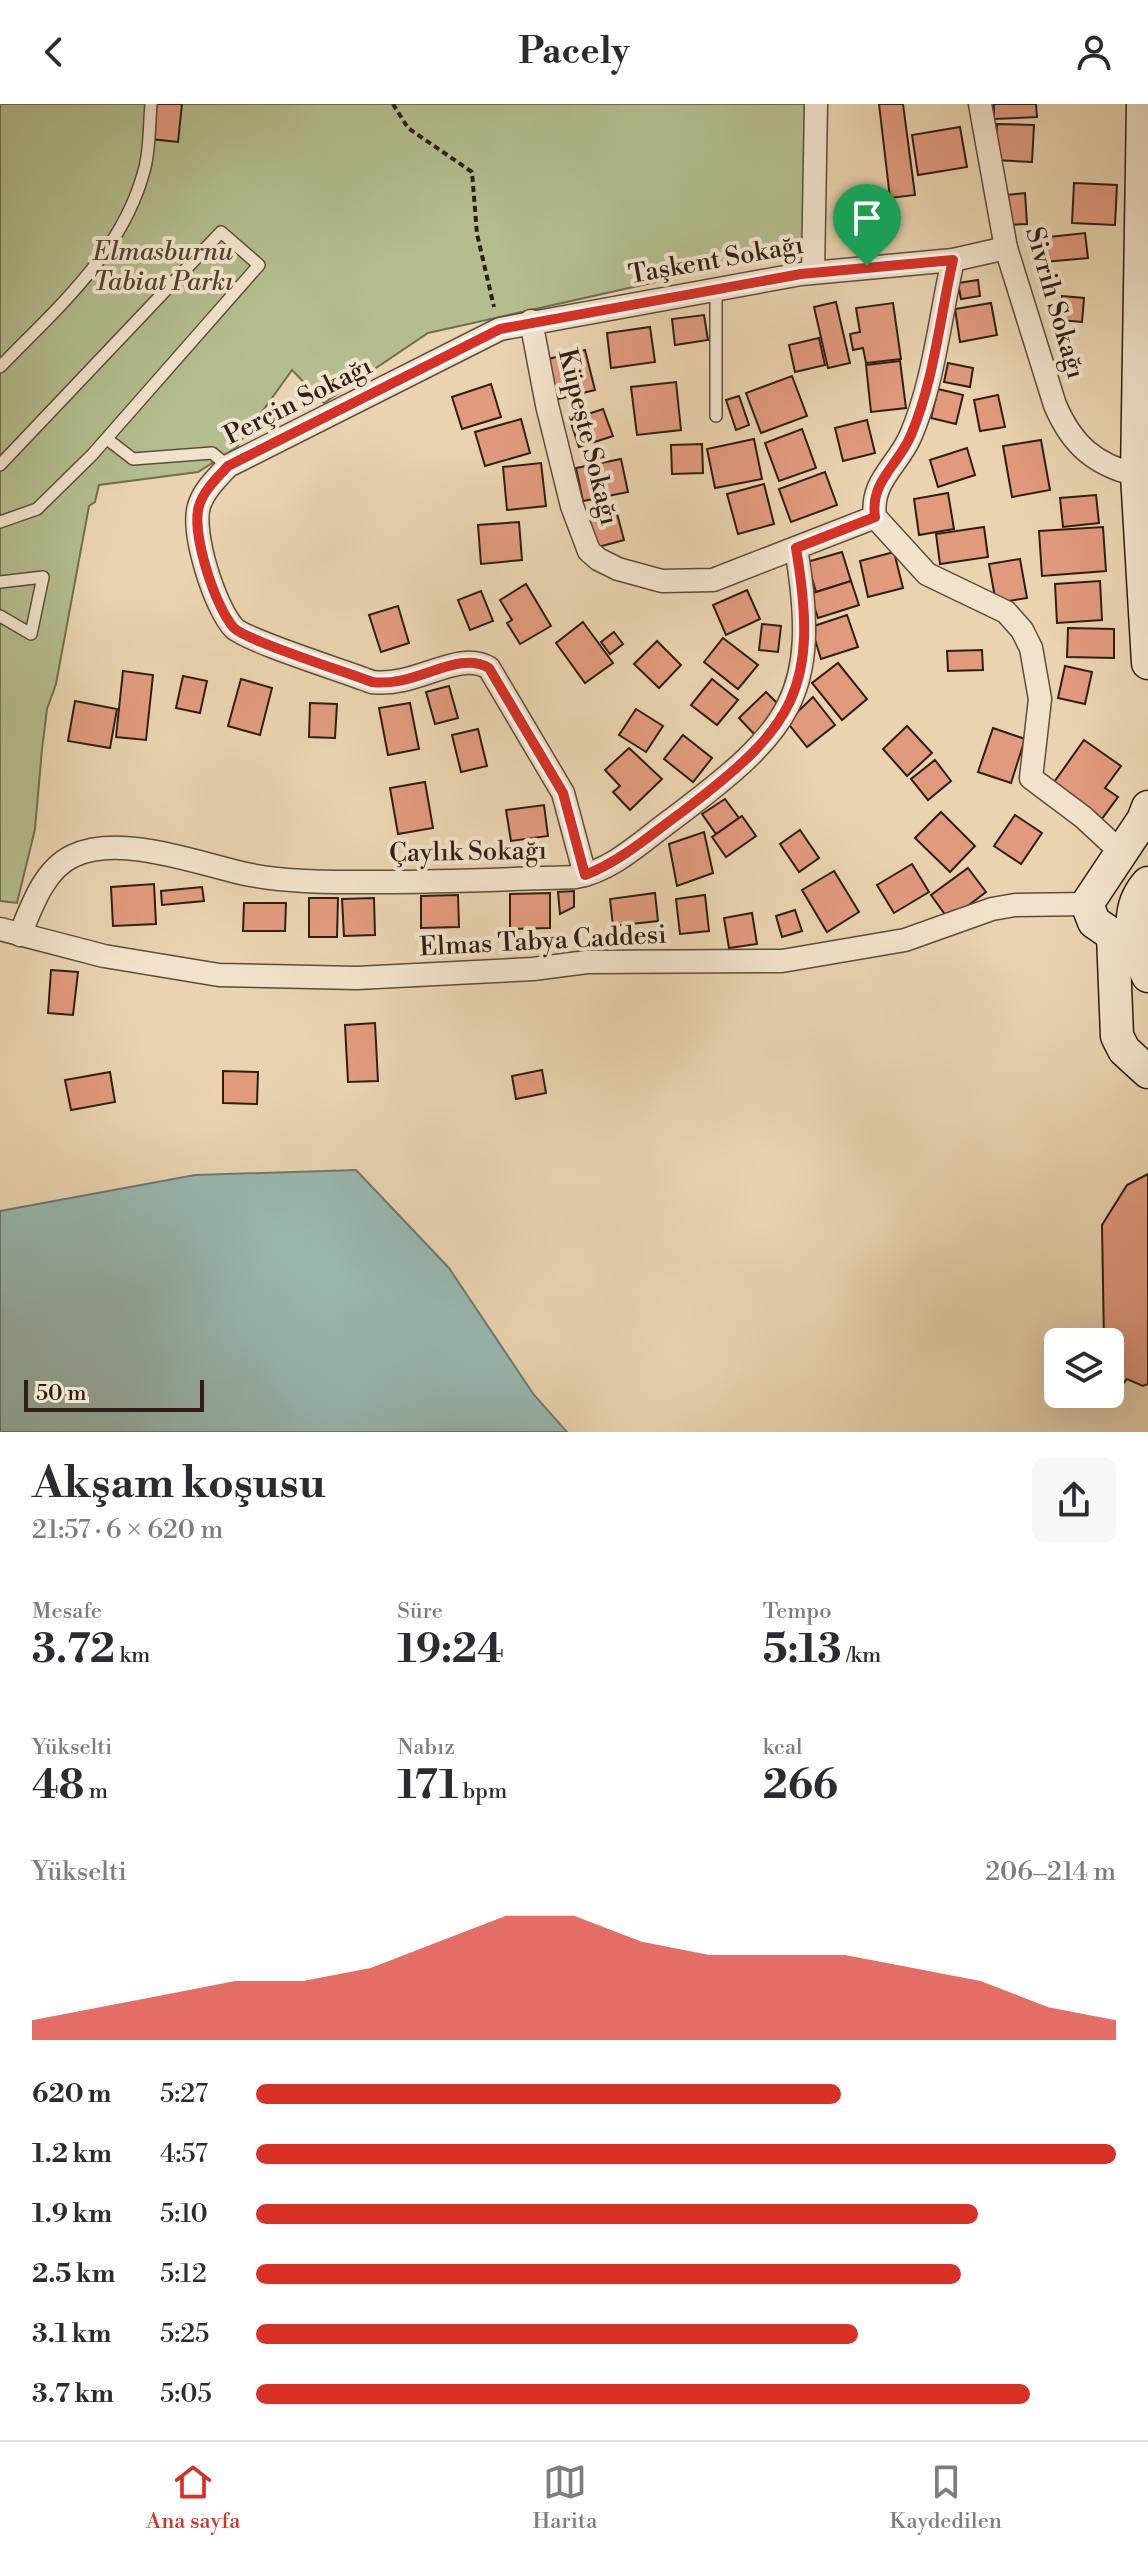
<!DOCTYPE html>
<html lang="tr">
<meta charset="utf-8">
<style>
:root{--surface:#fff;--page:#f7f7f7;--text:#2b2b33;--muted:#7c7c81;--line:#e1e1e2;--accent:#d93025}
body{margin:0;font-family:"Libre Bodoni",serif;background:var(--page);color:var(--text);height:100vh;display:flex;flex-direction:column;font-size:30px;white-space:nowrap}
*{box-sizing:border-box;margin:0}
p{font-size:26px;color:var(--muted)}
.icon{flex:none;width:44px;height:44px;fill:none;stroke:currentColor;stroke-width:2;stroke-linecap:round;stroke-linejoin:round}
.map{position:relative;height:1328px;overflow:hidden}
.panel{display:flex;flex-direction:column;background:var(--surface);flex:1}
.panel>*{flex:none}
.fabs{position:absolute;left:1044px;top:1224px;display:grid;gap:16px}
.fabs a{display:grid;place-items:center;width:80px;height:80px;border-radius:12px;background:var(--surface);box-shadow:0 8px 32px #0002;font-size:40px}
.scale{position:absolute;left:24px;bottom:20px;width:180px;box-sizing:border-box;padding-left:8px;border:4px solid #2f1e17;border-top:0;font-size:22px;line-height:28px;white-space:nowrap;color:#2f1e17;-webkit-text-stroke:6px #f1e3cb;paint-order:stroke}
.pin{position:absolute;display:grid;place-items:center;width:68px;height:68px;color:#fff;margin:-82px -34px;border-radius:50% 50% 50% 0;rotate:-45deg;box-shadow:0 0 8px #0007}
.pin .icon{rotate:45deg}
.round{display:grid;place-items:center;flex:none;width:84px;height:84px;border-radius:12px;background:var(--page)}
.head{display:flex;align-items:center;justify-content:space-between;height:136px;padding:0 32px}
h1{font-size:44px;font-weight:700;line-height:60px}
.metrics{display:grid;grid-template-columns:repeat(3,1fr);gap:12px;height:136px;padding:8px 32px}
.metrics div{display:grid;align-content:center}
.metrics b{font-size:40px;font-weight:700}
.metrics small{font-size:22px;font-weight:400}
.metrics p{font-size:22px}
.chart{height:224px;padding:16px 32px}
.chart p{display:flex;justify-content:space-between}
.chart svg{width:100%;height:144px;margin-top:8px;fill:var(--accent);opacity:.7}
ul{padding:0 32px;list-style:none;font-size:26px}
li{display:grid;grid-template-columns:128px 96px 1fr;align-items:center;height:60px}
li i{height:20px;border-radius:10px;background:var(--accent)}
header{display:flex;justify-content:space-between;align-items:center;height:104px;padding:0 32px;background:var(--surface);font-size:36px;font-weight:700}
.menu{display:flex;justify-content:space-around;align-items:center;height:112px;border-top:2px solid var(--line);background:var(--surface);font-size:22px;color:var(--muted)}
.menu a{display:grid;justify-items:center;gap:4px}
.menu .on{color:var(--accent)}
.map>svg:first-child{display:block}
.green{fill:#b3bd8d;stroke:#716e52;stroke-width:2}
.water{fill:#98b8b0;stroke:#6e7a73;stroke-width:2}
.building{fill:#e29a7d;stroke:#2f1e17;stroke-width:2}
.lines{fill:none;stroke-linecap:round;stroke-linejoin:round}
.service-casing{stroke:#5e4c3d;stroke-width:14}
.minor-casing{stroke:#5e4c3d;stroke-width:25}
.secondary-casing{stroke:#2f1e17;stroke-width:35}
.path{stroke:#2f1e17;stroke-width:4;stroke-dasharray:6 4;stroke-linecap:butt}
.service{stroke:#f1e3cb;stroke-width:11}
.minor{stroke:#f1e3cb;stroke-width:22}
.secondary{stroke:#f1e3cb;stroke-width:32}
.route-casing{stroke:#fff;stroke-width:16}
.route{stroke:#d93025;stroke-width:10}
.labels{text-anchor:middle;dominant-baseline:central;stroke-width:8;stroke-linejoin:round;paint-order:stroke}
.park-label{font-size:26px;font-style:italic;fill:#504634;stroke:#f1e3cb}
.street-label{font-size:26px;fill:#2f1e17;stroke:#f1e3cb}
</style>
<header><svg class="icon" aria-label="back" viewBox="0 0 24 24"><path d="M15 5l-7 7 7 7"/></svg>Pacely<svg class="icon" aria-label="person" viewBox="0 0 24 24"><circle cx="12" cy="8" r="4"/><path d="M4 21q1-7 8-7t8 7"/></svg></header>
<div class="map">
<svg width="1148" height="1328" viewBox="0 0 1148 1328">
<rect width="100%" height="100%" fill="#e9d4af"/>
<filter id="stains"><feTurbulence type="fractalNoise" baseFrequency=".0025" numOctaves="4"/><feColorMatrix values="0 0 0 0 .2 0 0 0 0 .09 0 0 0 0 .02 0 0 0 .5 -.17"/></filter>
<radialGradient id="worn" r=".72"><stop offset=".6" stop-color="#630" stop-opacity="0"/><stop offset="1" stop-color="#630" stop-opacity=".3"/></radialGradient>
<polygon class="green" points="0,0 809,0 808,144 428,229 324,299 292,266 236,344 198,368 99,381 95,398 89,402 56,580 47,605 42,645 35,725 17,799 0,797"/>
<polygon class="water" points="356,1066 449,1164 534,1291 567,1328 0,1328 0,1107 195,1071"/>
<g class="building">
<polygon points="155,0 182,0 178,38 151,35"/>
<polygon points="879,0 903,0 915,91 890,94"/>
<polygon points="994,0 1036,0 1037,13 994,15"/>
<polygon points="997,20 1034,21 1032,58 995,56"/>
<polygon points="960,23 967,63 918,71 912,31"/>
<polygon points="1074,79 1117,81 1115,121 1072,119"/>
<polygon points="1025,89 1027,120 1008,121 1007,91"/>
<polygon points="1085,129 1088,154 1033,159 1031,135"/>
<polygon points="978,176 980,192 961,195 958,179"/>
<polygon points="1062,192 1084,194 1082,218 1060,216"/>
<polygon points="836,198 850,259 828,264 814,203"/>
<polygon points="893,199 901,255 866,259 863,244 853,246 850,230 860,228 856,204"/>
<polygon points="991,199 997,231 960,238 955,205"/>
<polygon points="704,211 708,236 675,241 672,215"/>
<polygon points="650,223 655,258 611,264 607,229"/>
<polygon points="819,234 825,261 795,268 789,241"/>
<polygon points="585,246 595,286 558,295 548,255"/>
<polygon points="900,257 906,304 871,308 866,261"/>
<polygon points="948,259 973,264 970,283 944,278"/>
<polygon points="792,272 807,312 761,329 746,289"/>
<polygon points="676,278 681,326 637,331 631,283"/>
<polygon points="491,280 501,313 462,325 452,293"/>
<polygon points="938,285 963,291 956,320 931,314"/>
<polygon points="998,291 1005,323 980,327 974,296"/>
<polygon points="739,292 749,321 736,326 726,296"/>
<polygon points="603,305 613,332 579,343 570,316"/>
<polygon points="521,315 530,349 485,362 475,328"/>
<polygon points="867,316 875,349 843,357 835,324"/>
<polygon points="802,325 816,364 779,377 765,339"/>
<polygon points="754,335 762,375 715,384 707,345"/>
<polygon points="1041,336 1050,386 1012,393 1003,342"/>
<polygon points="702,340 703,369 672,370 671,341"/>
<polygon points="967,344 975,371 938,383 930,356"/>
<polygon points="621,355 628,388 583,397 576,364"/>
<polygon points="541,359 546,402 507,406 503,363"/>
<polygon points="825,368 837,401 791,418 779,385"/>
<polygon points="764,380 774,420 738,430 727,390"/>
<polygon points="948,389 954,425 919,431 914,395"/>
<polygon points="1096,391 1099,419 1063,423 1060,394"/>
<polygon points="615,402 624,436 591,445 582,411"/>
<polygon points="519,418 522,456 481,460 478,421"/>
<polygon points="984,423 988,453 940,460 936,430"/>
<polygon points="1103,423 1106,467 1042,472 1039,427"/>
<polygon points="842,448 851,477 816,488 807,458"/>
<polygon points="894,448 903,484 868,493 860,457"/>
<polygon points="1020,455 1027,494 996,499 989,460"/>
<polygon points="851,477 859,501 818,514 810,490"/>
<polygon points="1100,477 1102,516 1057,519 1055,480"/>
<polygon points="526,480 551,522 520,540 507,519 512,516 500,496"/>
<polygon points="747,486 760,515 726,531 713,501"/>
<polygon points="481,487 493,517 470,526 458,496"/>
<polygon points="398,502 409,539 381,548 369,511"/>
<polygon points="847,511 858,543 821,555 811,523"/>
<polygon points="583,518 613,559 585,579 556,539"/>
<polygon points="762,520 781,522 778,548 759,546"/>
<polygon points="1068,524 1114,525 1114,554 1067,553"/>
<polygon points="614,528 623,540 610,550 601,538"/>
<polygon points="723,534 758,561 738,585 704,558"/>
<polygon points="657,537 681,561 659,584 634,560"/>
<polygon points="982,546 983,566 948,567 947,547"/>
<polygon points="838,559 867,595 842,616 812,579"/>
<polygon points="1065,562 1092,568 1085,600 1058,594"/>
<polygon points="123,567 153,571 146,636 116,633"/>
<polygon points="183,572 207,577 200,609 176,604"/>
<polygon points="241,575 272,584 260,631 228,622"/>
<polygon points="712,575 738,596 717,621 691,601"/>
<polygon points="449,582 458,614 435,620 426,588"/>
<polygon points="766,588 783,605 755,631 739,614"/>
<polygon points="813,593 835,621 807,643 787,618"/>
<polygon points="75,597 117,605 110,644 68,637"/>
<polygon points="310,599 337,600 335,634 309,633"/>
<polygon points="410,599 419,645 388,651 379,604"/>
<polygon points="636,605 663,622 646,648 619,631"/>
<polygon points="907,622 932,649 907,672 883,645"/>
<polygon points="993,624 1025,635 1011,679 978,668"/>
<polygon points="478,625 487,662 461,668 452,631"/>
<polygon points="683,631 712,654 693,678 664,655"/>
<polygon points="1084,636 1121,662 1105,684 1118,693 1101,716 1052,681"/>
<polygon points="629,644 662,675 630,706 613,688 620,682 605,666"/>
<polygon points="935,656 951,677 928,696 911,675"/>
<polygon points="425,678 433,724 398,730 390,684"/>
<polygon points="725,695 739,714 716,730 702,710"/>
<polygon points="544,701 548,732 511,737 506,706"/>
<polygon points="941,708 975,742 950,768 915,734"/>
<polygon points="1015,711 1042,729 1021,760 994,742"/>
<polygon points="742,712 756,732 726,753 712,733"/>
<polygon points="800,726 819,754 799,768 780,740"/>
<polygon points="704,728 713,769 677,782 669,740"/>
<polygon points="912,760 929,788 894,809 877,781"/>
<polygon points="968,764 986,788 949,816 931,791"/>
<polygon points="834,767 859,808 827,828 802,786"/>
<polygon points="154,780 156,820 113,822 111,783"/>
<polygon points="202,783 204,797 162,801 161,787"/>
<polygon points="574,787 574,803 560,810 558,788"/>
<polygon points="550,789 550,824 510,825 510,790"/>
<polygon points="655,789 658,817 613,822 610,795"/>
<polygon points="458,791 459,823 421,824 421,792"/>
<polygon points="705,791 709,827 680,830 676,795"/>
<polygon points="309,794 338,794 337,833 309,833"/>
<polygon points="374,794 375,831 344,832 342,795"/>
<polygon points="244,799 286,799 285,827 243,827"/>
<polygon points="795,806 802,827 782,833 776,812"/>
<polygon points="752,809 757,840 729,844 724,814"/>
<polygon points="51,866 78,868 73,911 48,909"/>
<polygon points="375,919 378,977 348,978 345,921"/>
<polygon points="542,966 546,989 516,995 512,972"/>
<polygon points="223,967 258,968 257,1000 223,999"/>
<polygon points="110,968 115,998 71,1006 65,976"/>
<polygon points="1148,1070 1148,1280 1143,1282 1127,1275 1116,1288 1110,1282 1114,1258 1110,1256 1110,1238 1104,1238 1102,1121 1127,1081"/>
</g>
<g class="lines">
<g class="service-casing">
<g id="service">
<path d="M0 263C57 204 122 149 144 67 150 47 149 22 151 0"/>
<polyline points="716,312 716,185"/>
<polyline points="107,335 133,355 212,349 228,362"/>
<polyline points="0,361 221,128 259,161 92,351 37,405 0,418"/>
<polyline points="0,478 43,473 31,530 0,512"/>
</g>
</g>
<g class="minor-casing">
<g id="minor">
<path d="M980 0 1006 144 1055 301C1072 341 1095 361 1137 371"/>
<path d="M953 156C940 213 934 277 911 331 898 362 870 377 875 413L927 470 1006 508 1022 526 1031 544 1040 595 1031 674 1083 713 1122 749"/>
<polyline points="813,168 816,0"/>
<polyline points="531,217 547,301 572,402 589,447 598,455 618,465 662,477 713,476 875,413"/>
<path d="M585 771 563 689 489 564C458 545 416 584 372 578 347 568 247 537 234 524 215 504 191 429 199 402 204 386 217 374 228 362L500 225 801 170 953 156 1006 144"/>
<polyline points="0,825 104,852 219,871 357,874 533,865 587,858 782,857 905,836 992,805 1015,801 1087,800"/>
<path d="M20 831C31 804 44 765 73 752 119 730 194 758 241 769 286 779 334 778 380 778 445 778 511 775 576 773 614 766 643 736 674 714 790 626 821 593 796 444"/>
</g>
</g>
<g class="secondary-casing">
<g id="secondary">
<polyline points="1143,0 1137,371 1148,559"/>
<path d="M1148 779C1123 807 1133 841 1148 872"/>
<polyline points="1113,831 1094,818 1087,800 1143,716 1148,703"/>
<polyline points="1113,831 1117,932 1124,946 1148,968"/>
</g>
</g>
<polyline class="path" points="393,0 408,24 472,68 477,130 494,203"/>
<use href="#service" class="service"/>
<use href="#minor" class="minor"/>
<use href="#secondary" class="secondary"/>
</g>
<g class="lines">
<g class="route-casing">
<path id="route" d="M953 156C940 213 934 277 911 331 898 362 870 377 875 413L796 444C820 586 794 623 682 708 650 731 621 757 585 771L563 689 489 564C457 545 416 584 372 578 346 568 247 537 234 524 215 503 191 429 199 402 204 386 217 374 228 362L500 225 801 170Z"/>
</g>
<use href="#route" class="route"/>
</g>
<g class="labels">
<g class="park-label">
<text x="163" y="148">Elmasburnu<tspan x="163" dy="30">Tabiat Parkı</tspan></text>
</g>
<g class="street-label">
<text transform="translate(716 156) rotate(-10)">Taşkent Sokağı</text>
<text transform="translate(1055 199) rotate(74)">Sivrih Sokağı</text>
<text transform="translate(298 297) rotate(-27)">Perçin Sokağı</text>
<text transform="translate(588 333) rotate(76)">Küpeşte Sokağı</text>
<text transform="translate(468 748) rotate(-1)">Çaylık Sokağı</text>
<text transform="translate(543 837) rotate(-3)">Elmas Tabya Caddesi</text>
</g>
</g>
<rect width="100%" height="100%" filter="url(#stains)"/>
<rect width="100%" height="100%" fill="url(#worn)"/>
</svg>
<div class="fabs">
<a><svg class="icon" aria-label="layers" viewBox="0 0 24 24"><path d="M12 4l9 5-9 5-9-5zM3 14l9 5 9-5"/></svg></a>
</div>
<div class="scale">50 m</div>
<div class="pin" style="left:867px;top:162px;background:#1e9e55"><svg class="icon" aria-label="arrive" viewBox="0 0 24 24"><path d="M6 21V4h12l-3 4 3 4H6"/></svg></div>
</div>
<section class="panel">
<div class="head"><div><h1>Akşam koşusu</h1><p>21:57 · 6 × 620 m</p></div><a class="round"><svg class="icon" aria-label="share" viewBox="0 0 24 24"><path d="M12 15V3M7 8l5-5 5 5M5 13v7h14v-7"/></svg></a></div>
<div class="metrics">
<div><p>Mesafe</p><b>3.72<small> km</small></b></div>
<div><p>Süre</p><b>19:24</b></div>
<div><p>Tempo</p><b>5:13<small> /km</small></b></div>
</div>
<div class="metrics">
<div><p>Yükselti</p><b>48<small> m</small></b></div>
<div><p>Nabız</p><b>171<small> bpm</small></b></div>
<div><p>kcal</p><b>266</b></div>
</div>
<div class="chart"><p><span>Yükselti</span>206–214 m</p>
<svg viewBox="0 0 160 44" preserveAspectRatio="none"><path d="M0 44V38L10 34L20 30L30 26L40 26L50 22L60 14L70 6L80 6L90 14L100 18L110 18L120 18L130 22L140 26L150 34L160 38V44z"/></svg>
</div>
<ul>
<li><b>620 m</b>5:27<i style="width:68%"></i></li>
<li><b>1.2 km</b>4:57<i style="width:100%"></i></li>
<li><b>1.9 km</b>5:10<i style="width:84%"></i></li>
<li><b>2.5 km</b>5:12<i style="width:82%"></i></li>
<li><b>3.1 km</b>5:25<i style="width:70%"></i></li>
<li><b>3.7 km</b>5:05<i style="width:90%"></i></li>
</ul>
</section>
<nav class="menu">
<a class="on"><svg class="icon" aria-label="home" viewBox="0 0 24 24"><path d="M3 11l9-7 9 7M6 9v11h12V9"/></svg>Ana sayfa</a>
<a><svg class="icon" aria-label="map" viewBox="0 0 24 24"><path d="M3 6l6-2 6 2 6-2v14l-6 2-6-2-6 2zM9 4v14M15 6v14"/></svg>Harita</a>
<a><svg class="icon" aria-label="saved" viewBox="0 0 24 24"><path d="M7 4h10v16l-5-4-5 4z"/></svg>Kaydedilen</a>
</nav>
